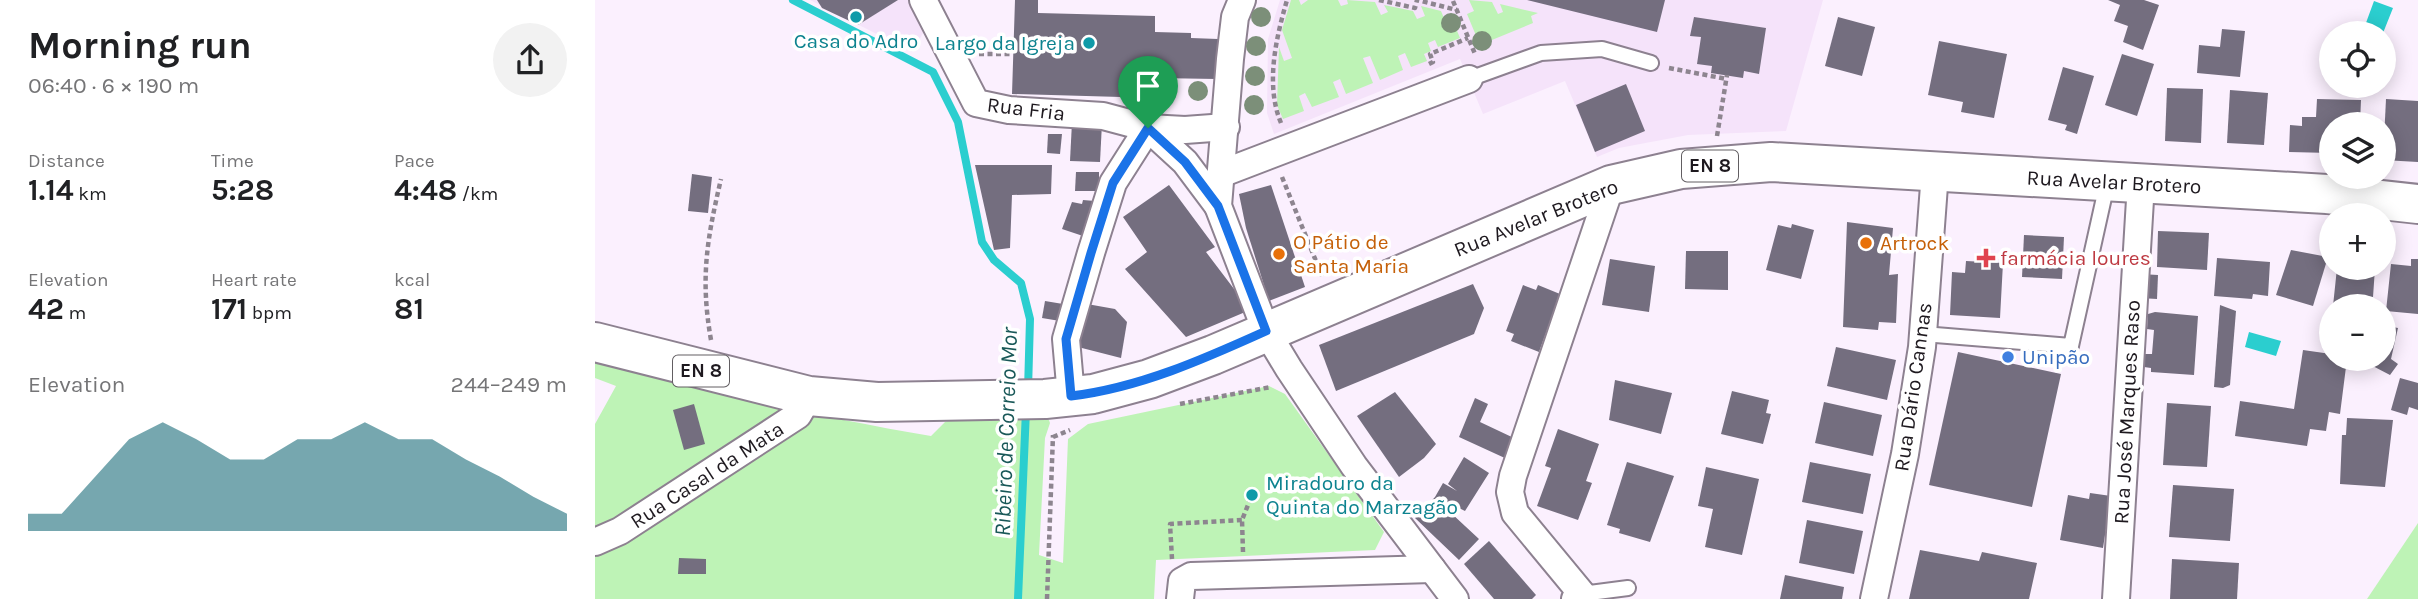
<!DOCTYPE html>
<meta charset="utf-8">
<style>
:root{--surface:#fff;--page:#f2f2f2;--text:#202124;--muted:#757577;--accent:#3d838e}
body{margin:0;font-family:Karla,sans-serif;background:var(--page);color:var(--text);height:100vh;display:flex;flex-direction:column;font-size:26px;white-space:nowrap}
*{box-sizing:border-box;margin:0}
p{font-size:23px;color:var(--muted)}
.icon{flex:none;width:38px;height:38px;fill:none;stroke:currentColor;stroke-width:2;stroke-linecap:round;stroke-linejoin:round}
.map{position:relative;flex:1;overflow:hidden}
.side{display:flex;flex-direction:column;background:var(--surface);width:595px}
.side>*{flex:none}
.fabs{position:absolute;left:1724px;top:21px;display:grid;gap:14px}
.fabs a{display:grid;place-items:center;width:77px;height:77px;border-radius:50%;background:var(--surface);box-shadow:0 4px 18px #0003;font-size:35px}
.pin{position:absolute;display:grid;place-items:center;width:60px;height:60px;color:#fff;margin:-72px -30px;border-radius:50% 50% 50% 0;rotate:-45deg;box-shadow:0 0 7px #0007}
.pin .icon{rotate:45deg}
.round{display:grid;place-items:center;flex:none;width:74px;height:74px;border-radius:37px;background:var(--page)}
.summary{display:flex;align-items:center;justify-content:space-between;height:119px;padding:0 28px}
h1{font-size:38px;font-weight:700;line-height:52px}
.metrics{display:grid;grid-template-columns:repeat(3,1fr);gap:10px;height:119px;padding:7px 28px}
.metrics div{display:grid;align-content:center}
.metrics b{font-size:30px;font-weight:700}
.metrics small{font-size:19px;font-weight:400}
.metrics p{font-size:19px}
.chart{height:196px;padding:14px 28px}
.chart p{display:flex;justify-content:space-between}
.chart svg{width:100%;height:126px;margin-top:7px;fill:var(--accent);opacity:.7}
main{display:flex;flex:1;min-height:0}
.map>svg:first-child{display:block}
.built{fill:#f5e3fa}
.green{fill:#bef3b6}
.water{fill:#2bcecf}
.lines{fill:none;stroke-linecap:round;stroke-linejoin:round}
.stream{stroke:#2bcecf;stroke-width:8}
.building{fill:#746e7f}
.service-casing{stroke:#8d8190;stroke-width:18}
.minor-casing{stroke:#8d8190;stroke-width:30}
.primary-casing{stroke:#8d8190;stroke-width:42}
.path{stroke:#8d858f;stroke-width:4.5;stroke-dasharray:5 3.5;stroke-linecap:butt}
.service{stroke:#fff;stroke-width:14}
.minor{stroke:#fff;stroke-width:26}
.primary{stroke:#fff;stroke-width:38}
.tree{fill:#7c8f79}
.route-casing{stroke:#fff;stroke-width:14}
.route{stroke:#1a73e8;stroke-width:9}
.culture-dot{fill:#0f9aa8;stroke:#fff;stroke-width:2.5}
.food-dot{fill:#e8710a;stroke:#fff;stroke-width:2.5}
.health-dot{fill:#e0444e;stroke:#fff;stroke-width:2.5}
.shop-dot{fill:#3f7fe0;stroke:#fff;stroke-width:2.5}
.labels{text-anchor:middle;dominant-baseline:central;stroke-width:7;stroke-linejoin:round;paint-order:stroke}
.shield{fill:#fff;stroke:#625e62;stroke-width:2}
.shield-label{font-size:19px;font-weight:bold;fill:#1e191f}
.culture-label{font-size:21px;fill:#0d838f;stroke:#fff}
.street-label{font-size:21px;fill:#1e191f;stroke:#fff}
.food-label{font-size:21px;fill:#c56008;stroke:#fff;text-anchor:start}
.health-label{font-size:21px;fill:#be3a42;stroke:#fff;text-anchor:start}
.shop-label{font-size:21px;fill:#366cbe;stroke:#fff;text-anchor:start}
.water-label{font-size:23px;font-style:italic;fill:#195858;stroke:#fff}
</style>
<main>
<section class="side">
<div class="summary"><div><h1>Morning run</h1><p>06:40 · 6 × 190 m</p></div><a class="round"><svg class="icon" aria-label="share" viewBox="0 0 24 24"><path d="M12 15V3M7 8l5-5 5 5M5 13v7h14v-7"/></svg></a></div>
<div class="metrics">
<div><p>Distance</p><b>1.14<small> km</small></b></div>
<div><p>Time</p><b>5:28</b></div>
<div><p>Pace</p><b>4:48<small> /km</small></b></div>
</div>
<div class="metrics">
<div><p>Elevation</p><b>42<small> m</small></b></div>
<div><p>Heart rate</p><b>171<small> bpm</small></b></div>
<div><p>kcal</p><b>81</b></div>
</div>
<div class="chart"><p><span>Elevation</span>244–249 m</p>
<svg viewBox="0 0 160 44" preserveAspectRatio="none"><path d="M0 44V38L10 38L20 25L30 12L40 6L50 12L60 19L70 19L80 12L90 12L100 6L110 12L120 12L130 19L140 25L150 32L160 38V44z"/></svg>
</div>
</section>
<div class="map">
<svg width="1823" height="599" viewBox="0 0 1823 599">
<rect width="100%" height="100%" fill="#fbf0fe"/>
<g class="built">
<polygon points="215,0 315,0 331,28 317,52"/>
<polygon points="685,0 1228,0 1191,131 1093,135 1024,148 1002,157 970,81 888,114 865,59 679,134 672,113 673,39"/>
</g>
<g class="green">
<polygon points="696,0 704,0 706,5 713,0 743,0 746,6 753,4 752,0 780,2 786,15 793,12 789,5 818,11 822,19 830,16 826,6 846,11 853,28 860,26 865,38 843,47 840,40 833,43 836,51 829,54 832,61 816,67 810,53 803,56 808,70 785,80 775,56 768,58 778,83 751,94 745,79 738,82 744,97 717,107 710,93 704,96 709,111 688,119 682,105 684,47 689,61 697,58 687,30"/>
<polygon points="874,0 897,2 903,14 908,12 905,4 943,13 936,16 938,23 892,42 889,36 882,38 872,14 879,11"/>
<path d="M0 354C112 392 219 416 336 436L350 422 369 415H452L455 423 450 438 444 555 468 563 473 439 493 424 674 386 690 394 789 532 780 550 561 560 559 599H0V424L21 386 0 378Z"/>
<polygon points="1823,523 1823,599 1772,599"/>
</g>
<g class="water">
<polygon points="1779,1 1798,8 1788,33 1756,33 1759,27 1768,31"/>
<polygon points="1654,332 1686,341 1681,356 1650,347"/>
</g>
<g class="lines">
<g class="stream">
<polyline points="198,0 338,72 363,122 387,242 399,260 426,283 435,319 433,390"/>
<polyline points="423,599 431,410"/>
</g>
</g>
<g class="building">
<polygon points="222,0 303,0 263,25 227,8"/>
<polygon points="420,0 443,0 443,13 560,16 560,32 596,33 596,38 623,39 622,79 561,78 561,98 417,94"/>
<polygon points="932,0 1070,0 1062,32"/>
<polygon points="1513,0 1549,0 1564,5 1548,50 1528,42 1533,26 1519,21 1525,5"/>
<polygon points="1099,17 1171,28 1164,74 1149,71 1148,78 1116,73 1117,66 1102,64 1106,37 1095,36"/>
<polygon points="1243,17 1280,27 1267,76 1230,66"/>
<polygon points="1627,29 1650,31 1645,77 1602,73 1604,45 1625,47"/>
<polygon points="1344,41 1412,54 1399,118 1366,112 1368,102 1333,95"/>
<polygon points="1527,54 1559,64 1542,116 1510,105"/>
<polygon points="1468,67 1499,76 1482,134 1470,130 1472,125 1453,120"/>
<polygon points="1031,84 1050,131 1000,152 981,105"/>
<polygon points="1572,88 1608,89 1606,143 1570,141"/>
<polygon points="1635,90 1673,93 1669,145 1632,143"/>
<polygon points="1722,99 1766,100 1765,124 1736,124 1736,153 1694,152 1695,125 1707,126 1707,117 1721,117"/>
<polygon points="1791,99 1823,101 1823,162 1788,160"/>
<polygon points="477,122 507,123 505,162 475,161"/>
<polygon points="453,134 467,134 465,154 452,153"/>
<polygon points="380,165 457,165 456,194 417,195 415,248 399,250"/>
<polygon points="481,172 504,172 504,191 480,191"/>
<polygon points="97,174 117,177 113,213 93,211"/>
<polygon points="574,185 620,247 611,252 655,310 591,337 530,269 552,252 528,217"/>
<polygon points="676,185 710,287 674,301 651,228 644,194"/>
<polygon points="488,200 500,201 488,236 467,229 477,202 487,204"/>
<polygon points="1252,222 1298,228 1294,275 1303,274 1301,323 1284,322 1283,330 1248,327"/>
<polygon points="1197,224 1219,230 1206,279 1171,270 1183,225 1196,228"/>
<polygon points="1563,231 1614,233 1612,270 1562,267"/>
<polygon points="1429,235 1469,237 1467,279 1427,277"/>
<polygon points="1696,250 1733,257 1718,306 1681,295"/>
<polygon points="1091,251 1133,251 1133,290 1090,289"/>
<polygon points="1622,258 1675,262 1673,296 1658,294 1657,299 1619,296"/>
<polygon points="1015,259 1060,266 1054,312 1007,305"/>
<polygon points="1816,259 1823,259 1823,314 1791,311 1796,264 1816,266"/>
<polygon points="1371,261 1408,263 1405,318 1355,315 1357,272 1370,273"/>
<polygon points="1742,268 1780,268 1778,297 1760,295 1759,306 1738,306"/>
<polygon points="1546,274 1563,275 1562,299 1545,298"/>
<polygon points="878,284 889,308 879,334 741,391 724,345"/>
<polygon points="928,285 941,290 943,285 965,294 944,352 916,341 919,334 911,331"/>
<polygon points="450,301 468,304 465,321 447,318"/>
<polygon points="492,304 520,309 532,322 526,358 483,347"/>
<polygon points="1625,305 1641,311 1635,385 1628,388 1619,387"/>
<polygon points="1560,312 1603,316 1599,375 1556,372 1556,368 1549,367 1550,354 1557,354 1559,330 1552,329 1553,314"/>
<polygon points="1788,325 1803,328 1796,359 1803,364 1795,375 1772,363 1773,359 1788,359"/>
<polygon points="1241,347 1301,360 1292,400 1232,386"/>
<polygon points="1708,350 1736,354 1736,359 1752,359 1745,414 1734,412 1731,431 1715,429 1712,446 1640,436 1645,401 1699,409"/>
<polygon points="1363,352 1466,374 1437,507 1334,485"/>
<polygon points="1805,378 1823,383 1823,410 1814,407 1812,415 1796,410"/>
<polygon points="1020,380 1077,393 1066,434 1014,420"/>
<polygon points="1137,391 1174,400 1171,413 1176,414 1168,444 1126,434"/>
<polygon points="800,392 841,444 829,458 804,477 762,416"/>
<polygon points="880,398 893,404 885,422 921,439 912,459 864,437"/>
<polygon points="1229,402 1287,415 1278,456 1220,443"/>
<polygon points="1572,403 1616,406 1612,467 1568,465"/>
<polygon points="99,404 110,444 89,450 78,410"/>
<polygon points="1752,418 1798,420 1790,487 1745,484 1747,435 1751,435"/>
<polygon points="963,429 1004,444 991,481 997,483 983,520 942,506 956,468 950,466"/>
<polygon points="869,457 894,473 870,511 860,506 856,513 884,539 864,560 820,518 840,497 848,483 862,491 853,484"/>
<polygon points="1032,462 1079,476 1055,542 1024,533 1025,529 1012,525"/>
<polygon points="1215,462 1276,474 1268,514 1207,502"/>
<polygon points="1111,467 1164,479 1147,555 1110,547 1118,509 1103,506"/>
<polygon points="1578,485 1639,489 1635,541 1574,537"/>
<polygon points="1495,493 1516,496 1508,548 1465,540 1473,495 1494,499"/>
<polygon points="1212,520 1268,531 1259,574 1204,563"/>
<polygon points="894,541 941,595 937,599 899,599 869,564"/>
<polygon points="1325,550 1384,561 1387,552 1442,563 1434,599 1314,599"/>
<polygon points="84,558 111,559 111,574 83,574"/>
<polygon points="1577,559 1644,563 1642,599 1575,599"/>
<polygon points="1190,575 1249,587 1247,599 1185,599"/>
</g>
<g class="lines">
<g class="service-casing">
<g id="service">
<polyline points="874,79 946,53 1007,49 1056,63"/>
<polyline points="1328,334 1476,346 1512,184"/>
<polyline points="987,594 1033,588"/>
</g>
</g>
<g class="minor-casing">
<g id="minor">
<polyline points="328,0 381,103 414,110 508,116 553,128 590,130 631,127"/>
<polyline points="647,0 640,17 635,59 623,206 671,331 694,369 759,466 860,599"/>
<polyline points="553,128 590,162 623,206"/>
<polyline points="628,173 874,79"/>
<polyline points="476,396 471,339 496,253 518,183 553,128"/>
<polyline points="0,542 25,531 203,415 214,396"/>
<polyline points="585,599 587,581 596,576 837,569"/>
<polyline points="980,599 987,594 920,513 915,492 918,476 1016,185"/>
<polyline points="1279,599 1310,454 1327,347 1340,172"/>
<polyline points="1521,599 1546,183"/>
</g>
</g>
<g class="primary-casing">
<polyline id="primary" points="0,342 214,396 282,402 450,399 498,394 554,379 618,355 1016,185 1086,169 1176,162 1732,194 1823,204"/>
</g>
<g class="path">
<polyline points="784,0 820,8 822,0 862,10"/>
<polyline points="858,1 880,54"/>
<polyline points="384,54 418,54"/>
<polyline points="834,64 838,62 835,54 873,38"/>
<polyline points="1074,68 1132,79"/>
<path d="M686 123C670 85 681 38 692 0"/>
<polyline points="1122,136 1132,75"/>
<polyline points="687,177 727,276"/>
<path d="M116 340C105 278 112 239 126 179"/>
<polyline points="585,404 676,387"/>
<polyline points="458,437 475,430"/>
<polyline points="648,552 647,520 657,495"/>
<polyline points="577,559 575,524 647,520"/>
<polyline points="452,599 458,435"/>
</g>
<use href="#service" class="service"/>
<use href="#minor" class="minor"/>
<use href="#primary" class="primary"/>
</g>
<g class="tree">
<circle cx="666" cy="17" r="10"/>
<circle cx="856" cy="23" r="10"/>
<circle cx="887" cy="41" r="10"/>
<circle cx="661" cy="46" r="10"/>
<circle cx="660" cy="76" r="10"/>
<circle cx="603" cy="91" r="10"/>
<circle cx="659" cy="105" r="10"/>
</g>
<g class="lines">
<g class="route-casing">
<path id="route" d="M553 128 590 162 623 206 671 331C609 359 544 388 476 396L471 339 496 253 518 183Z"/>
</g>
<use href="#route" class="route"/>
</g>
<g class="culture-dot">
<circle cx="261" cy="17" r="7"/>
<circle cx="494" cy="43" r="7"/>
<circle cx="657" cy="495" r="7"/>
</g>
<g class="food-dot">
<circle cx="1271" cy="243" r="7"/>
<circle cx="684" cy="254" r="7"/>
</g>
<path class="health-dot" d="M1387.5 247.5h7v7h7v7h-7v7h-7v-7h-7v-7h7z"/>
<circle class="shop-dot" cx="1413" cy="357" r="7"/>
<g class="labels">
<g class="shield">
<rect x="1087" y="150.5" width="56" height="31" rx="5"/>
<rect x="78" y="355.5" width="56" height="31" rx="5"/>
</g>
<g class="shield-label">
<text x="1115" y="166">EN 8</text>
<text x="106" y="371">EN 8</text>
</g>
<g class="culture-label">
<text x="261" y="41">Casa do Adro</text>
<text x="480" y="43" text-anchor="end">Largo da Igreja</text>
<text x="671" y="483" text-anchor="start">Miradouro da<tspan x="671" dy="24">Quinta do Marzagão</tspan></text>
</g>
<g class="street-label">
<text transform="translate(431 109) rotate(7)">Rua Fria</text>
<text transform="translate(1519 182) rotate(3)">Rua Avelar Brotero</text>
<text transform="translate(941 218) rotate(-22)">Rua Avelar Brotero</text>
<text transform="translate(1318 387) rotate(-82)">Rua Dário Cannas</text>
<text transform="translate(1532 412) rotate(-87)">Rua José Marques Raso</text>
<text transform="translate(112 475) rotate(-33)">Rua Casal da Mata</text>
</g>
<g class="food-label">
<text x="698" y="242">O Pátio de<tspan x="698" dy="24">Santa Maria</tspan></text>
<text x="1285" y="243">Artrock</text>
</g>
<g class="health-label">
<text x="1405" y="258">farmácia loures</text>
</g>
<g class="shop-label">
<text x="1427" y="357">Unipão</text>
</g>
<g class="water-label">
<text transform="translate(411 432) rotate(-88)">Ribeiro de Correio Mor</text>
</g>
</g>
</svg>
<div class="fabs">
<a><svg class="icon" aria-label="locate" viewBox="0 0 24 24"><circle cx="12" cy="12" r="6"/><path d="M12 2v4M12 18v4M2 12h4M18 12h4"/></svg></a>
<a><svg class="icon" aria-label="layers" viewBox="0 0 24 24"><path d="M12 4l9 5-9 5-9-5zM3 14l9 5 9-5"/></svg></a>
<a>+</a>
<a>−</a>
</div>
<div class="pin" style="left:553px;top:128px;background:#1e9e55"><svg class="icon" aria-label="arrive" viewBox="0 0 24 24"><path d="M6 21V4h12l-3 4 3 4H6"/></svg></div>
</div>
</main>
